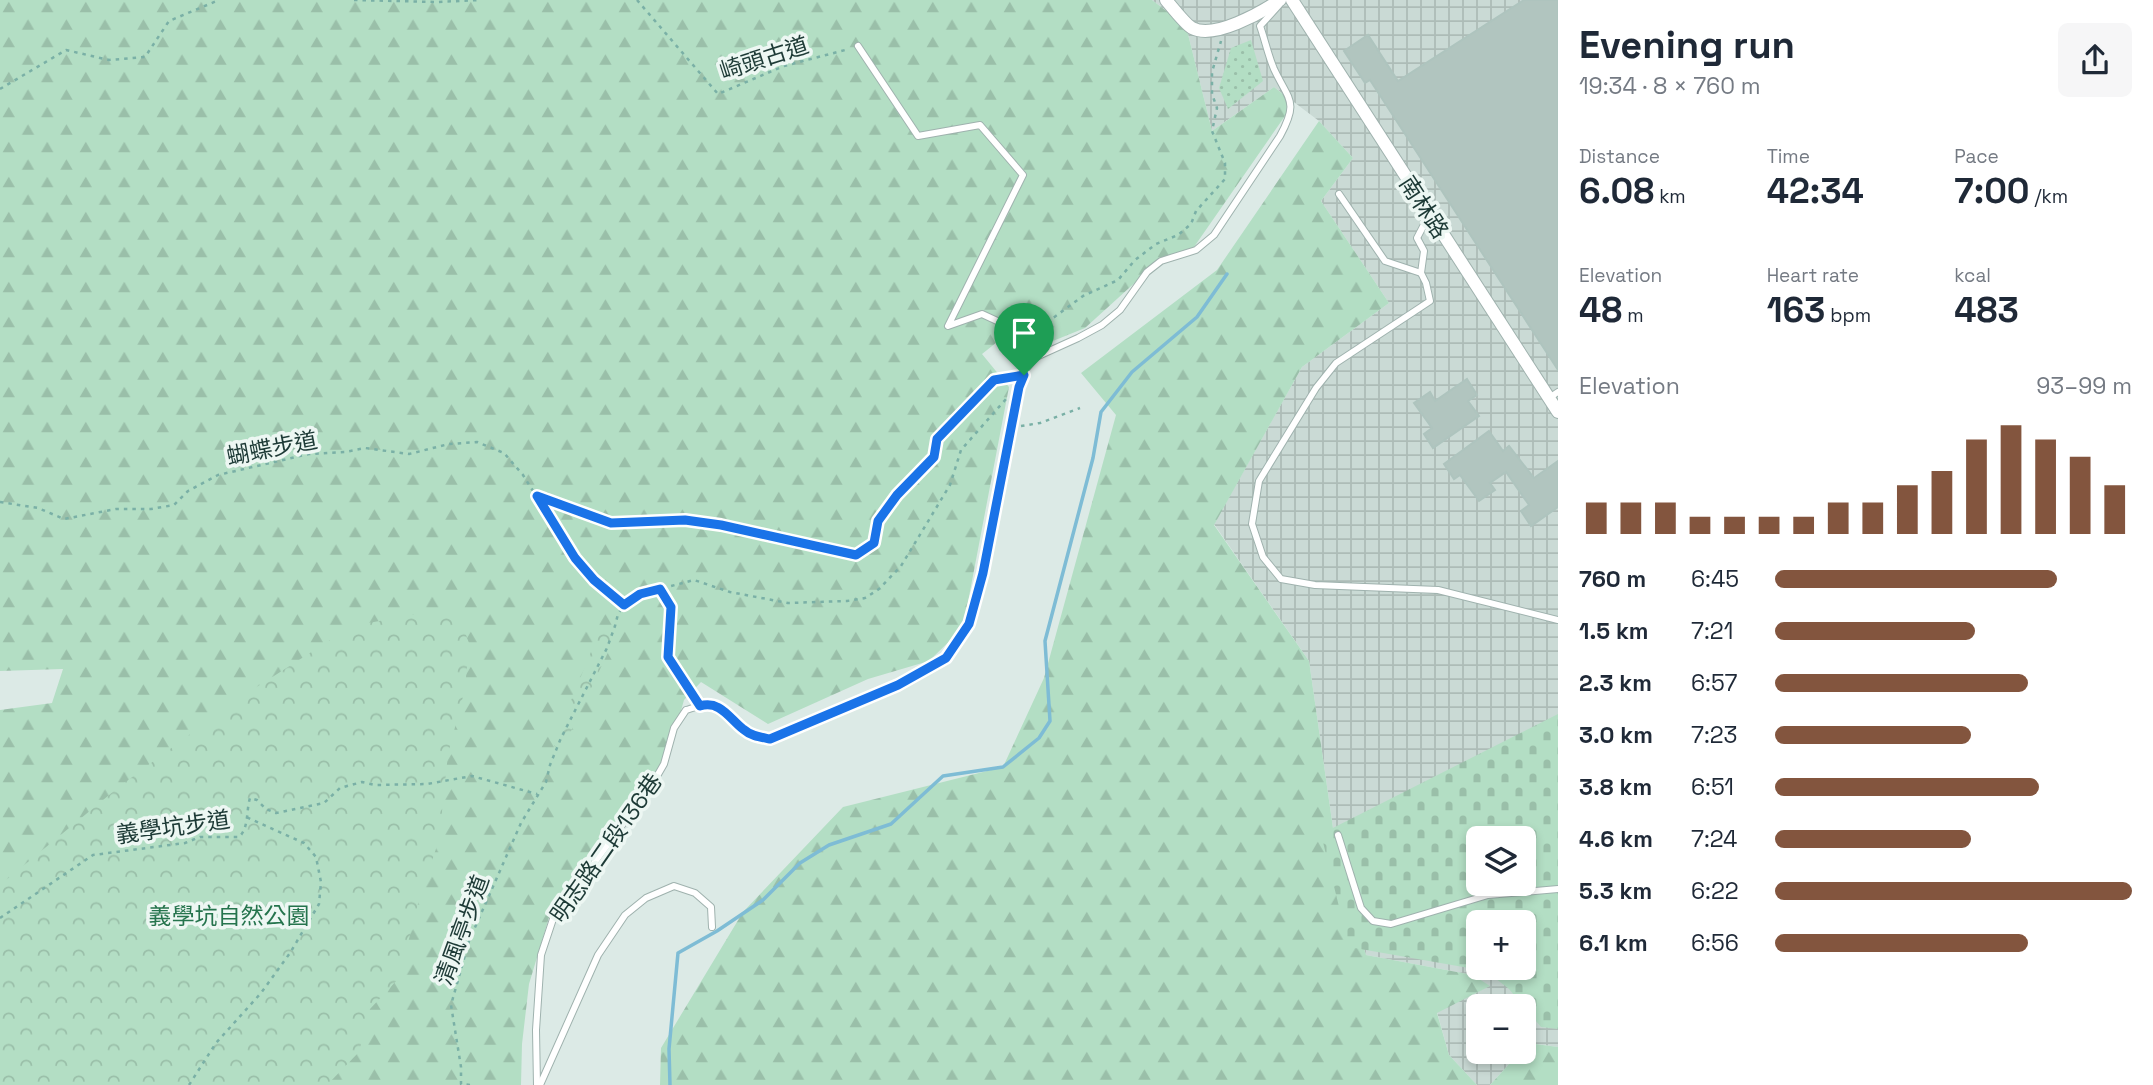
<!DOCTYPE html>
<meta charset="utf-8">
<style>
:root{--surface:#fff;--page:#f6f6f7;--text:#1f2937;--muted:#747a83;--accent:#83553e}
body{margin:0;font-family:"Space Grotesk","Noto Sans TC",sans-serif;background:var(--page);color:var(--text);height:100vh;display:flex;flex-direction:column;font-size:26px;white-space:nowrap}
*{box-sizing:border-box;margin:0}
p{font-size:23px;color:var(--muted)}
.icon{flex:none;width:38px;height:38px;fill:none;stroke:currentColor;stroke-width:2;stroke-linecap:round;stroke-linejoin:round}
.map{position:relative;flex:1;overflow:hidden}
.sheet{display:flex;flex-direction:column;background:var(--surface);width:595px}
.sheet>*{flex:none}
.tools{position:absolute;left:1466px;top:826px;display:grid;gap:14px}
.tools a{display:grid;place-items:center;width:70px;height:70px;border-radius:10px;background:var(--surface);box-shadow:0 4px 10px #0003;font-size:35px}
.pin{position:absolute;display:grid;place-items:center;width:60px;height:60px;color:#fff;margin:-72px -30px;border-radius:50% 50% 50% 0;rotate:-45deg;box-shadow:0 0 7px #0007}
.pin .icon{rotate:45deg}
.round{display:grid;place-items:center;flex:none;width:74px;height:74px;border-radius:10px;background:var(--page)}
.summary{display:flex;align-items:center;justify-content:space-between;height:119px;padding:0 21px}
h1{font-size:38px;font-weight:700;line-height:52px}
.figures{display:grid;grid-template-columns:repeat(3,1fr);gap:10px;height:119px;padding:7px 21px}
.figures div{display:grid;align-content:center}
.figures b{font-size:35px;font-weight:700}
.figures small{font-size:19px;font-weight:400}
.figures p{font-size:19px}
.chart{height:196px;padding:14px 21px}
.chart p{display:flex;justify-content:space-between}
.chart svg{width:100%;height:126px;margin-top:7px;stroke:var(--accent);stroke-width:6}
ul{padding:0 21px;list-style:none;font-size:23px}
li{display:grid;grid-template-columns:112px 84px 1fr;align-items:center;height:52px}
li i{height:18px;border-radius:9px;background:var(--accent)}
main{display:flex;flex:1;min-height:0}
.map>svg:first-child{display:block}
.industrial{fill:url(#industrial-grid);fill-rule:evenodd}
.grass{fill:url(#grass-dots)}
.forest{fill:url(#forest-firs)}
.cemetery{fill:url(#cemetery-stones);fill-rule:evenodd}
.park{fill:url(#park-crowns)}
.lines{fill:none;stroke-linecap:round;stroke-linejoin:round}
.stream{stroke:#7ebcd5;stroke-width:3.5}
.building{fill:#b1c5bf;stroke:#aec4be;stroke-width:2}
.service-casing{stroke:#9fb2ae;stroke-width:8}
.minor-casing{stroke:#9fb2ae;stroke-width:14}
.path{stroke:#7ab0a6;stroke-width:2.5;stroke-dasharray:3.5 5;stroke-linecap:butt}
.service{stroke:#fff;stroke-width:6}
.minor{stroke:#fff;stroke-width:12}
.route-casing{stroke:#fff;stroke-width:14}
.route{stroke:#1a73e8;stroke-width:9}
.labels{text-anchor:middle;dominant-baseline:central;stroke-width:7;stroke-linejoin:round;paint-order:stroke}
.street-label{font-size:23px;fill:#1d3a36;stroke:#edf7f3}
.park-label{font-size:23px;fill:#25744d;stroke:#edf7f3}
</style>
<main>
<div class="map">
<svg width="1558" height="1085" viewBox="0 0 1558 1085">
<defs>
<pattern id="industrial-grid" width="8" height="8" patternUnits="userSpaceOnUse" patternTransform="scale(1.75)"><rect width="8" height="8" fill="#cadad5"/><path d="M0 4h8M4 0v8" fill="none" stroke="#adbcb7"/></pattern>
<pattern id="grass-dots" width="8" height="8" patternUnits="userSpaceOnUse" patternTransform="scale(1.75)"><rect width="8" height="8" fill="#b3dec4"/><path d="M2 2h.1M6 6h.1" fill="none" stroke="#9abfa9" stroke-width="1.8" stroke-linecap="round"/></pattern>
<pattern id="forest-firs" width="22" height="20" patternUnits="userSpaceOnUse" patternTransform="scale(1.75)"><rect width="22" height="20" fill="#b3dec4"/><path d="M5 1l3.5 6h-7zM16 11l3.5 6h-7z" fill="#9abfa9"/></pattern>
<pattern id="cemetery-stones" width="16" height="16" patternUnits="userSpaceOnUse" patternTransform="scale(1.75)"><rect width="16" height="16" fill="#b3dec4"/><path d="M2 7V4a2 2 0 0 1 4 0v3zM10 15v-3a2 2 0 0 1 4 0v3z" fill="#9abfa9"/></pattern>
<pattern id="park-crowns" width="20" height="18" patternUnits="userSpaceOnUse" patternTransform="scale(1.75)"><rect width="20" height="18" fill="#b3dec4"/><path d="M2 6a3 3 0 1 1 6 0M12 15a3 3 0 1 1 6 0" fill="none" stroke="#9abfa9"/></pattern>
</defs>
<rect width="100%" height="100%" fill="#dceae6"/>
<path class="industrial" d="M1152 0H1558V1047L1529 1043 1524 1047V1006H1479V1052H1520L1490 1085H1477L1449 1055 1437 1012 1489 986 1473 975 1366 955 1339 870 1309 661 1214 524 1302 367 1389 303 1321 201 1353 158 1319 121 1274 87 1212 131 1186 26ZM1479 838H1524V884H1479ZM1479 922H1524V968H1479Z"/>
<polygon class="grass" points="1251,40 1263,81 1228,109 1219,88 1231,48"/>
<g class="forest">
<polygon points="0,0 1152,0 1186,26 1212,131 1274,87 1294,103 1194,247 1150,269 1085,328 1043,345 1011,331 982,354 1009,387 963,628 929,661 868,679 768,724 701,682 684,700 669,753 550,914 529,984 522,1044 521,1085 0,1085 0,710 52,703 63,669 0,671"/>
<polygon points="1319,121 1353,158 1321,201 1389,303 1302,367 1214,525 1309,661 1339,870 1366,955 1473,975 1490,986 1437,1013 1449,1055 1477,1085 660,1085 661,1048 743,912 843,807 1003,767 1044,678 1116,415 1081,373 1217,270"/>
<polygon points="1528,1043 1558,1047 1558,1085 1490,1085 1520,1052 1524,1052 1524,1047"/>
</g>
<path class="cemetery" d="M1558 714V1029L1541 1027 1509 989 1486 971 1349 947 1321 834ZM1479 838H1524V884H1479ZM1479 922H1524V968H1479Z"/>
<g class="park">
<polygon points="439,610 458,613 469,643 465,689 448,754 439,840 420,896 399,978 370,1009 359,1052 327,1085 0,1085 0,885 120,786 235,701 352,626"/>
<polygon points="602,625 619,629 571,731 566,751 554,746 561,725"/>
</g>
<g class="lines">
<polyline class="stream" points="670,1085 669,1049 678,953 717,931 763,900 800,863 829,845 891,824 943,776 1003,767 1039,738 1050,721 1045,641 1093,458 1101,412 1132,372 1197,317 1227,274"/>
</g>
<g class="building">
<polygon points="1524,0 1558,0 1558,370 1370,80 1365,83 1344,51 1368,35 1398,81"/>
<polygon points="1467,379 1477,395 1468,401 1479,416 1433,448 1424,434 1432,428 1414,403 1430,392 1435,401"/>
<polygon points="1489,431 1503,451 1509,446 1534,478 1558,461 1558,507 1531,526 1521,511 1529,505 1506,472 1490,483 1495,490 1479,501 1460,475 1454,479 1444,464"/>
</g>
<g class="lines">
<g class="service-casing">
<g id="service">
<polyline points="858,46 918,136 980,125 1023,175 948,326 982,314 1021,332 1026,348 1036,357"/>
<polyline points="1339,194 1385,261 1421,273"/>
<polyline points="1429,215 1417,238 1424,251 1421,273 1426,283 1430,301 1336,363 1316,388 1259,481 1252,524 1263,557 1281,579 1315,585 1438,590 1558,620"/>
<polyline points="1549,398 1558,392"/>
<polyline points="1338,835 1361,908 1373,921 1391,924 1488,895 1558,889"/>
<path d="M537 1085 536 1030 541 955 553 919 653 783 664 764 674 728 686 710C693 708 700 705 708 705 725 705 732 720 744 729 752 736 760 737 770 739L898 685 946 658 969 624 983 573 1019 387 1026 369 1036 357 1078 338 1102 325 1120 310 1147 272 1161 261 1196 250 1214 235 1280 136C1299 101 1289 101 1274 69 1268 55 1265 40 1260 26L1279 5"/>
<polyline points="540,1085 598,955 625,915 646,898 674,886 695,893 711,907 712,927"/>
</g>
</g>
<g class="minor-casing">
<g id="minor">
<path d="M1166 0C1172 7 1185 24 1192 28 1214 40 1262 12 1280 0"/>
<polyline points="1292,0 1558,412"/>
</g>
</g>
<g class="path">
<polyline points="354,0 437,2 481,0"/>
<polyline points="637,0 718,94 784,66 849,49"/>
<polyline points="0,89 66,50 109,60 145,57 169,21 219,0"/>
<polyline points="1039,346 1041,331 1049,321 1083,296 1118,280 1135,260 1156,244 1178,235 1191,224 1196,211 1225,179 1225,163 1212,131 1217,108 1212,94 1212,72 1221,41"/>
<polyline points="1021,426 1040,423 1080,408"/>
<polyline points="537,496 611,523 685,520 721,525 856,555 874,543 878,521 897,495 934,457 937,439 994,380 1014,377"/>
<polyline points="0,502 38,508 64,519 116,509 151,509 174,505 188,491 218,475 309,454 345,452 365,448 409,454 449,444 477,442 504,453 523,475 575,558 594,580 624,605"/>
<polyline points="660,589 671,607 668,657 694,698"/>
<path d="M0 918 93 855 185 843 200 837H239C249 828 246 811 250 798L257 800 266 809 276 813 324 803 340 788 362 782 375 785 427 784 472 776 537 794"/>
<polyline points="189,1085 216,1043 261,993 290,953 319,904 321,882 316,857 304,843 246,817"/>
<polyline points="470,1085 461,1084 461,1067 451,1005 469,941 521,823 546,782 550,765 561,738 607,648 615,626 618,614 624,605 641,594 694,580 730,592 788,603 847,601 865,598 879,589 901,566 950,485 961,450 1006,399"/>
</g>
<use href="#service" class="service"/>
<use href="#minor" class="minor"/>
</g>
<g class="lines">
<g class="route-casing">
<path id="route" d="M1024 375 1019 387 983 573 969 624 946 658 898 685 770 739C760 737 751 736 743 729 729 718 720 700 700 706L668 657 671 607 660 589 640 594 624 605 594 580 575 558 537 496 611 523 685 520 721 525 856 555 874 543 878 521 897 495 934 457 937 439 994 380Z"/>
</g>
<use href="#route" class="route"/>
</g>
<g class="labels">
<g class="street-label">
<text transform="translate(764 58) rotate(-18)">崎頭古道</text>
<text transform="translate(1424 207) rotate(57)">南林路</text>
<text transform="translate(272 448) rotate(-11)">蝴蝶步道</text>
<text transform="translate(173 827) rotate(-8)">義學坑步道</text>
<text transform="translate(606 848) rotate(-55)">明志路二段136巷</text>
<text transform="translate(462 930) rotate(-70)">清風亭步道</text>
</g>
<g class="park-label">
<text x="229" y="916">義學坑自然公園</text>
</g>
</g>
</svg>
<div class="tools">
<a><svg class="icon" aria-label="layers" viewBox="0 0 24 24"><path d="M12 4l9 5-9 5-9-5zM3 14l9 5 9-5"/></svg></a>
<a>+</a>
<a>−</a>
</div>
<div class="pin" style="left:1024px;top:375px;background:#1e9e55"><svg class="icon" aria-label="arrive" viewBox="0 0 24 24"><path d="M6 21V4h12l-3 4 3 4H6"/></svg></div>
</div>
<section class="sheet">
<div class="summary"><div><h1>Evening run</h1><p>19:34 · 8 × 760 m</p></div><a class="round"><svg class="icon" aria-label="share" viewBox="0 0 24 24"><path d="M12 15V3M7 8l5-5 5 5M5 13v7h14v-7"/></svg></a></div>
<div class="figures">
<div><p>Distance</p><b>6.08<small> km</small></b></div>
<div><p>Time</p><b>42:34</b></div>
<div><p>Pace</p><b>7:00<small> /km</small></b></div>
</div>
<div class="figures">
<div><p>Elevation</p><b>48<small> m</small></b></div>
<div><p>Heart rate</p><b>163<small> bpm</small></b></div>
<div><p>kcal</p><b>483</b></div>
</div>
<div class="chart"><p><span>Elevation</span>93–99 m</p>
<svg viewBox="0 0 160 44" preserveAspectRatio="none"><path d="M5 44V33M15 44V33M25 44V33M35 44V38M45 44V38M55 44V38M65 44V38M75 44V33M85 44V33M95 44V27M105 44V22M115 44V11M125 44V6M135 44V11M145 44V17M155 44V27"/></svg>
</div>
<ul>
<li><b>760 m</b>6:45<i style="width:79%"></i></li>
<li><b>1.5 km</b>7:21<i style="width:56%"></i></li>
<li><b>2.3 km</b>6:57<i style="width:71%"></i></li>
<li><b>3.0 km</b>7:23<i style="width:55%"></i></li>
<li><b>3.8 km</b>6:51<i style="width:74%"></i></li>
<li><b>4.6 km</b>7:24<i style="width:55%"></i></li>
<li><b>5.3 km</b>6:22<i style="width:100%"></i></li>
<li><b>6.1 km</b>6:56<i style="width:71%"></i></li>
</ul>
</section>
</main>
